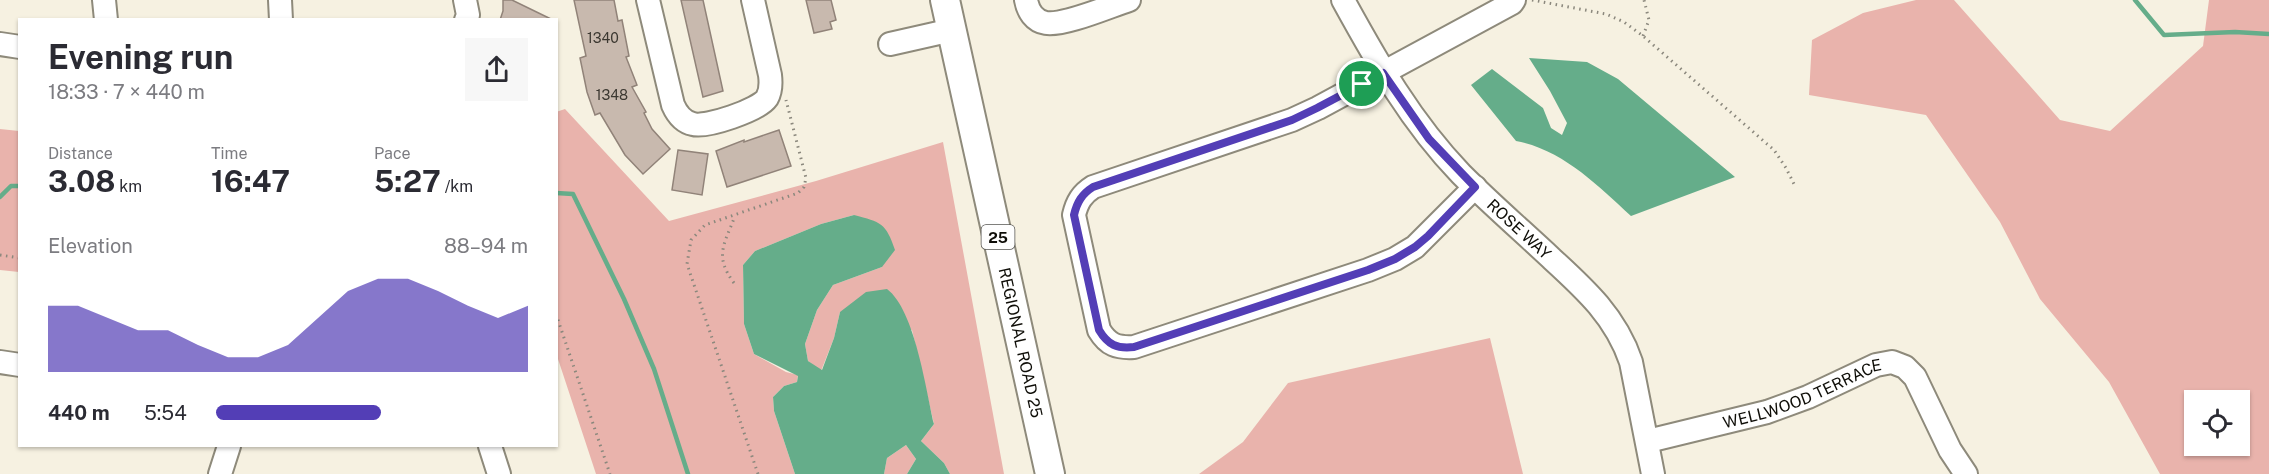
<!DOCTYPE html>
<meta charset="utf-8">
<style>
:root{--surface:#fff;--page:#f7f7f7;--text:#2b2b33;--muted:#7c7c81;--accent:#533eb6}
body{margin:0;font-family:"Public Sans",sans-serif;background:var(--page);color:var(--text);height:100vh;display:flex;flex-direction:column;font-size:22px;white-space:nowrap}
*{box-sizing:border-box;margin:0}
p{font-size:20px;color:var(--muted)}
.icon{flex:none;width:33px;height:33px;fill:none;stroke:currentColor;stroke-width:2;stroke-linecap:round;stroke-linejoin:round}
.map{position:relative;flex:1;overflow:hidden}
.panel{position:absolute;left:18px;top:18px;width:540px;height:429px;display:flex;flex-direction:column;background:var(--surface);border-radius:0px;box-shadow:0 2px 4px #0004}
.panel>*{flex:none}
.tools{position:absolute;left:2184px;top:390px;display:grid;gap:12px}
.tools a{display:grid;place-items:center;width:66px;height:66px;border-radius:0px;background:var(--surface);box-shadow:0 2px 4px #0004;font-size:30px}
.pin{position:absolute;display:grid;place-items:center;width:51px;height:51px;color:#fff;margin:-26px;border:3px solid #fff;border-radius:50%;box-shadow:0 2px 6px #0007}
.round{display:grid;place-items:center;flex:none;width:63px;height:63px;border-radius:0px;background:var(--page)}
.overview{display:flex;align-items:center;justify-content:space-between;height:102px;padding:0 30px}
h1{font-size:33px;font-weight:700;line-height:45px}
.stats{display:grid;grid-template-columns:repeat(3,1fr);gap:9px;height:102px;padding:6px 30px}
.stats div{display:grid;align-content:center}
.stats b{font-size:30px;font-weight:700}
.stats small{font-size:16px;font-weight:400}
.stats p{font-size:16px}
.chart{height:168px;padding:12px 30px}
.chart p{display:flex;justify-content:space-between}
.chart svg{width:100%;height:108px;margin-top:6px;fill:var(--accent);opacity:.7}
ul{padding:0 30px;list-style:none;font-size:20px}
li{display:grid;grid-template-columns:96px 72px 1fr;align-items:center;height:45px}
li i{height:15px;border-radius:8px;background:var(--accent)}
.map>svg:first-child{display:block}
.green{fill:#e9b3ac;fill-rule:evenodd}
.water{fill:#65ad8a}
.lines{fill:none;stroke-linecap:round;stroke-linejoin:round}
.stream{stroke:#65ad8a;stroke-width:4.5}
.building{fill:#c8b9ae;stroke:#918379;stroke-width:1.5}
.minor-casing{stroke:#8e8a7b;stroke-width:26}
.major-casing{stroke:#8e8a7b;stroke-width:32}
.path{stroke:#8b887d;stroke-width:3;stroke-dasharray:1.5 4.5;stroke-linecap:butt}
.minor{stroke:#fff;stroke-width:22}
.major{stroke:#fff;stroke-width:28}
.route-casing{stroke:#fff;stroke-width:12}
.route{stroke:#533eb6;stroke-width:8}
.labels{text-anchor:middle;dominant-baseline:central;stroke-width:4.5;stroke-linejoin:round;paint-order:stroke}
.number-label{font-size:14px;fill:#3c3831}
.shield{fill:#fefefe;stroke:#565551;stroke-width:1.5}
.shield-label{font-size:15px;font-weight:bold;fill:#0e0d07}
.street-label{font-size:16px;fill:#0e0d07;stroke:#fefefe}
</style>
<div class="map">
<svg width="2269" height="474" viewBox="0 0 2269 474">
<rect width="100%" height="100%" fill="#f6f1e1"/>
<g class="green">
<path d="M1916 0H1954L2060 120 2110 131 2203 46 2209 0H2269V474H2160L2109 382 2040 299 2000 222 1926 115 1809 95 1812 40 1863 13ZM2194 400H2240V446H2194Z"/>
<polygon points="565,109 669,221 816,181 943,142 1004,474 950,474 944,463 921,441 934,424 912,330 840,312 834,338 821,371 808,361 805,344 817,310 833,285 882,267 854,215 821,224 755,251 743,265 744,324 754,354 786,372 798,375 797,382 784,386 773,397 774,411 795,474 596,474 557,356 556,112"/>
<polygon points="0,129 19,131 19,272 0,270"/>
<polygon points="1490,338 1523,474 1199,474 1243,442 1288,383"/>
<polygon points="906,445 916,459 907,474 884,474 887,458"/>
</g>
<g class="water">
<path d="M1529 58 1587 62 1618 79 1735 177 1631 216C1597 185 1563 150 1516 141L1471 85 1492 69 1543 108 1551 128 1562 135 1567 123 1550 91Z"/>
<path d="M854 215C881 222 886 223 895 250L882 267 833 285 817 310 805 344 808 361 822 370 834 338 840 312 866 292 887 289C915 310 926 390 934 424L921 441 944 463 950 474H907L916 459 906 445 887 458 884 474H795L774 411 773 397 784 386 797 382 798 376 754 354 744 324 743 265 755 251 821 224Z"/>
</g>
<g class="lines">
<g class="stream">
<polyline points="2135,0 2164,35 2235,32 2269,34"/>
<polyline points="556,193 573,194 624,299 654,369 688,474"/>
<polyline points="0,197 11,186 20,186"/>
</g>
</g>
<g class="building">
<polygon points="503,0 512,0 553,20 500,20 503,11"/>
<polygon points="574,0 614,0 618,21 622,20 629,56 626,57 637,85 632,87 646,112 644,113 652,129 670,149 643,174 625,155 600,113 595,115 587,92 580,58 586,56"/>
<polygon points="681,0 703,0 723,91 703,97"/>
<polygon points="806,0 831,0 836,20 830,22 832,29 814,33"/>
<polygon points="779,130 791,166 727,187 716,151 744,140 744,142"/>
<polygon points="678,150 708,154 702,195 672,190"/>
</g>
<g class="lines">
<g class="minor-casing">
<g id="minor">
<polyline points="104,0 106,20"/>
<polyline points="280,0 281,20"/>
<polyline points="465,0 468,15 466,20"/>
<path d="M648 0 673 105C677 114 683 122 693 124 706 128 759 110 767 98 771 91 771 83 770 75L753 0"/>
<path d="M1026 0C1028 11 1034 21 1046 23 1064 26 1110 6 1129 0"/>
<path id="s1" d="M1343 0C1377 62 1411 122 1461 174 1490 203 1521 230 1551 258 1585 289 1616 317 1631 362L1653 474"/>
<polyline points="0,44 20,47"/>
<polyline points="890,44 952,30"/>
<path d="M1475 187 1415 247 1395 259 1368 270 1134 347C1117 348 1108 345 1099 330L1074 215C1077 202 1082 194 1093 187L1292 120 1318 108 1512 3 1514 0"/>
<polyline points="0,362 20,365"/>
<path id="s2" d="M1648 441 1767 412 1808 397 1876 365 1892 362 1905 367 1915 377 1950 450 1966 474"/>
<polyline points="490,446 499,474"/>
<polyline points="220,474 229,446"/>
</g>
</g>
<g class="major-casing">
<g id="major">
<path id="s3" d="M945 0 1050 474"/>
</g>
</g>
<g class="path">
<polyline points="1532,0 1606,14 1624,22 1643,36 1774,150 1786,168 1795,186"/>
<polyline points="1643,36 1649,20 1644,0"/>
<polyline points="0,255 20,258"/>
<path d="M734 283C714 256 724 245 735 216"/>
<polyline points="556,314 610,474"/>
<polyline points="758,474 687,264 691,240 705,225 798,193 804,187 806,178 786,100"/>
</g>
<use href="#minor" class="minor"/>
<use href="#major" class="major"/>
</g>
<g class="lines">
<g class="route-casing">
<path id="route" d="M1383 73 1429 139 1475 187 1428 236 1415 247 1395 259 1368 270 1134 347C1117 349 1108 345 1099 330L1074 215C1077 202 1082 194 1093 187L1292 120 1317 108Z"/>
</g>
<use href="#route" class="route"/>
</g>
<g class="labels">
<g class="number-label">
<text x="603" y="38">1340</text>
<text x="612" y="95">1348</text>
</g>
<rect class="shield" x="981.5" y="225" width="33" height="24" rx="4.5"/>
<g class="shield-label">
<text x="998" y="237">25</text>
</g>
<g class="street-label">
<text stroke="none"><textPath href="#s1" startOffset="291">ROSE WAY</textPath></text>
<text stroke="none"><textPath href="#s3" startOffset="351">REGIONAL ROAD 25</textPath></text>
<text stroke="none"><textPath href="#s2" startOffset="162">WELLWOOD TERRACE</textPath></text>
</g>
</g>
</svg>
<div class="tools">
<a><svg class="icon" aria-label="locate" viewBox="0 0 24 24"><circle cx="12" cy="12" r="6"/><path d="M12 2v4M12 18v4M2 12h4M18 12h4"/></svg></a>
</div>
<div class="pin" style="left:1362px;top:84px;background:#1e9e55"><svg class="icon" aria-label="arrive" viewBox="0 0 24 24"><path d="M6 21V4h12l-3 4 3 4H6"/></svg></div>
<section class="panel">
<div class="overview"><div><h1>Evening run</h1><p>18:33 · 7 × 440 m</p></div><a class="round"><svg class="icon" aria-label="share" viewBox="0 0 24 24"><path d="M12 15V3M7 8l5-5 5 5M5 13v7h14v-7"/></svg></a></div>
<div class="stats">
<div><p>Distance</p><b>3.08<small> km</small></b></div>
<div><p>Time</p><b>16:47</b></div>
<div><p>Pace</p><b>5:27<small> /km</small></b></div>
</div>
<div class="chart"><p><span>Elevation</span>88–94 m</p>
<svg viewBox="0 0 160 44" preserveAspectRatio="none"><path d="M0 44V17L10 17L20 22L30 27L40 27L50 33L60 38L70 38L80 33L90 22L100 11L110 6L120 6L130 11L140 17L150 22L160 17V44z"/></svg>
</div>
<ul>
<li><b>440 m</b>5:54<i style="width:53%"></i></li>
</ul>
</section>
</div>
